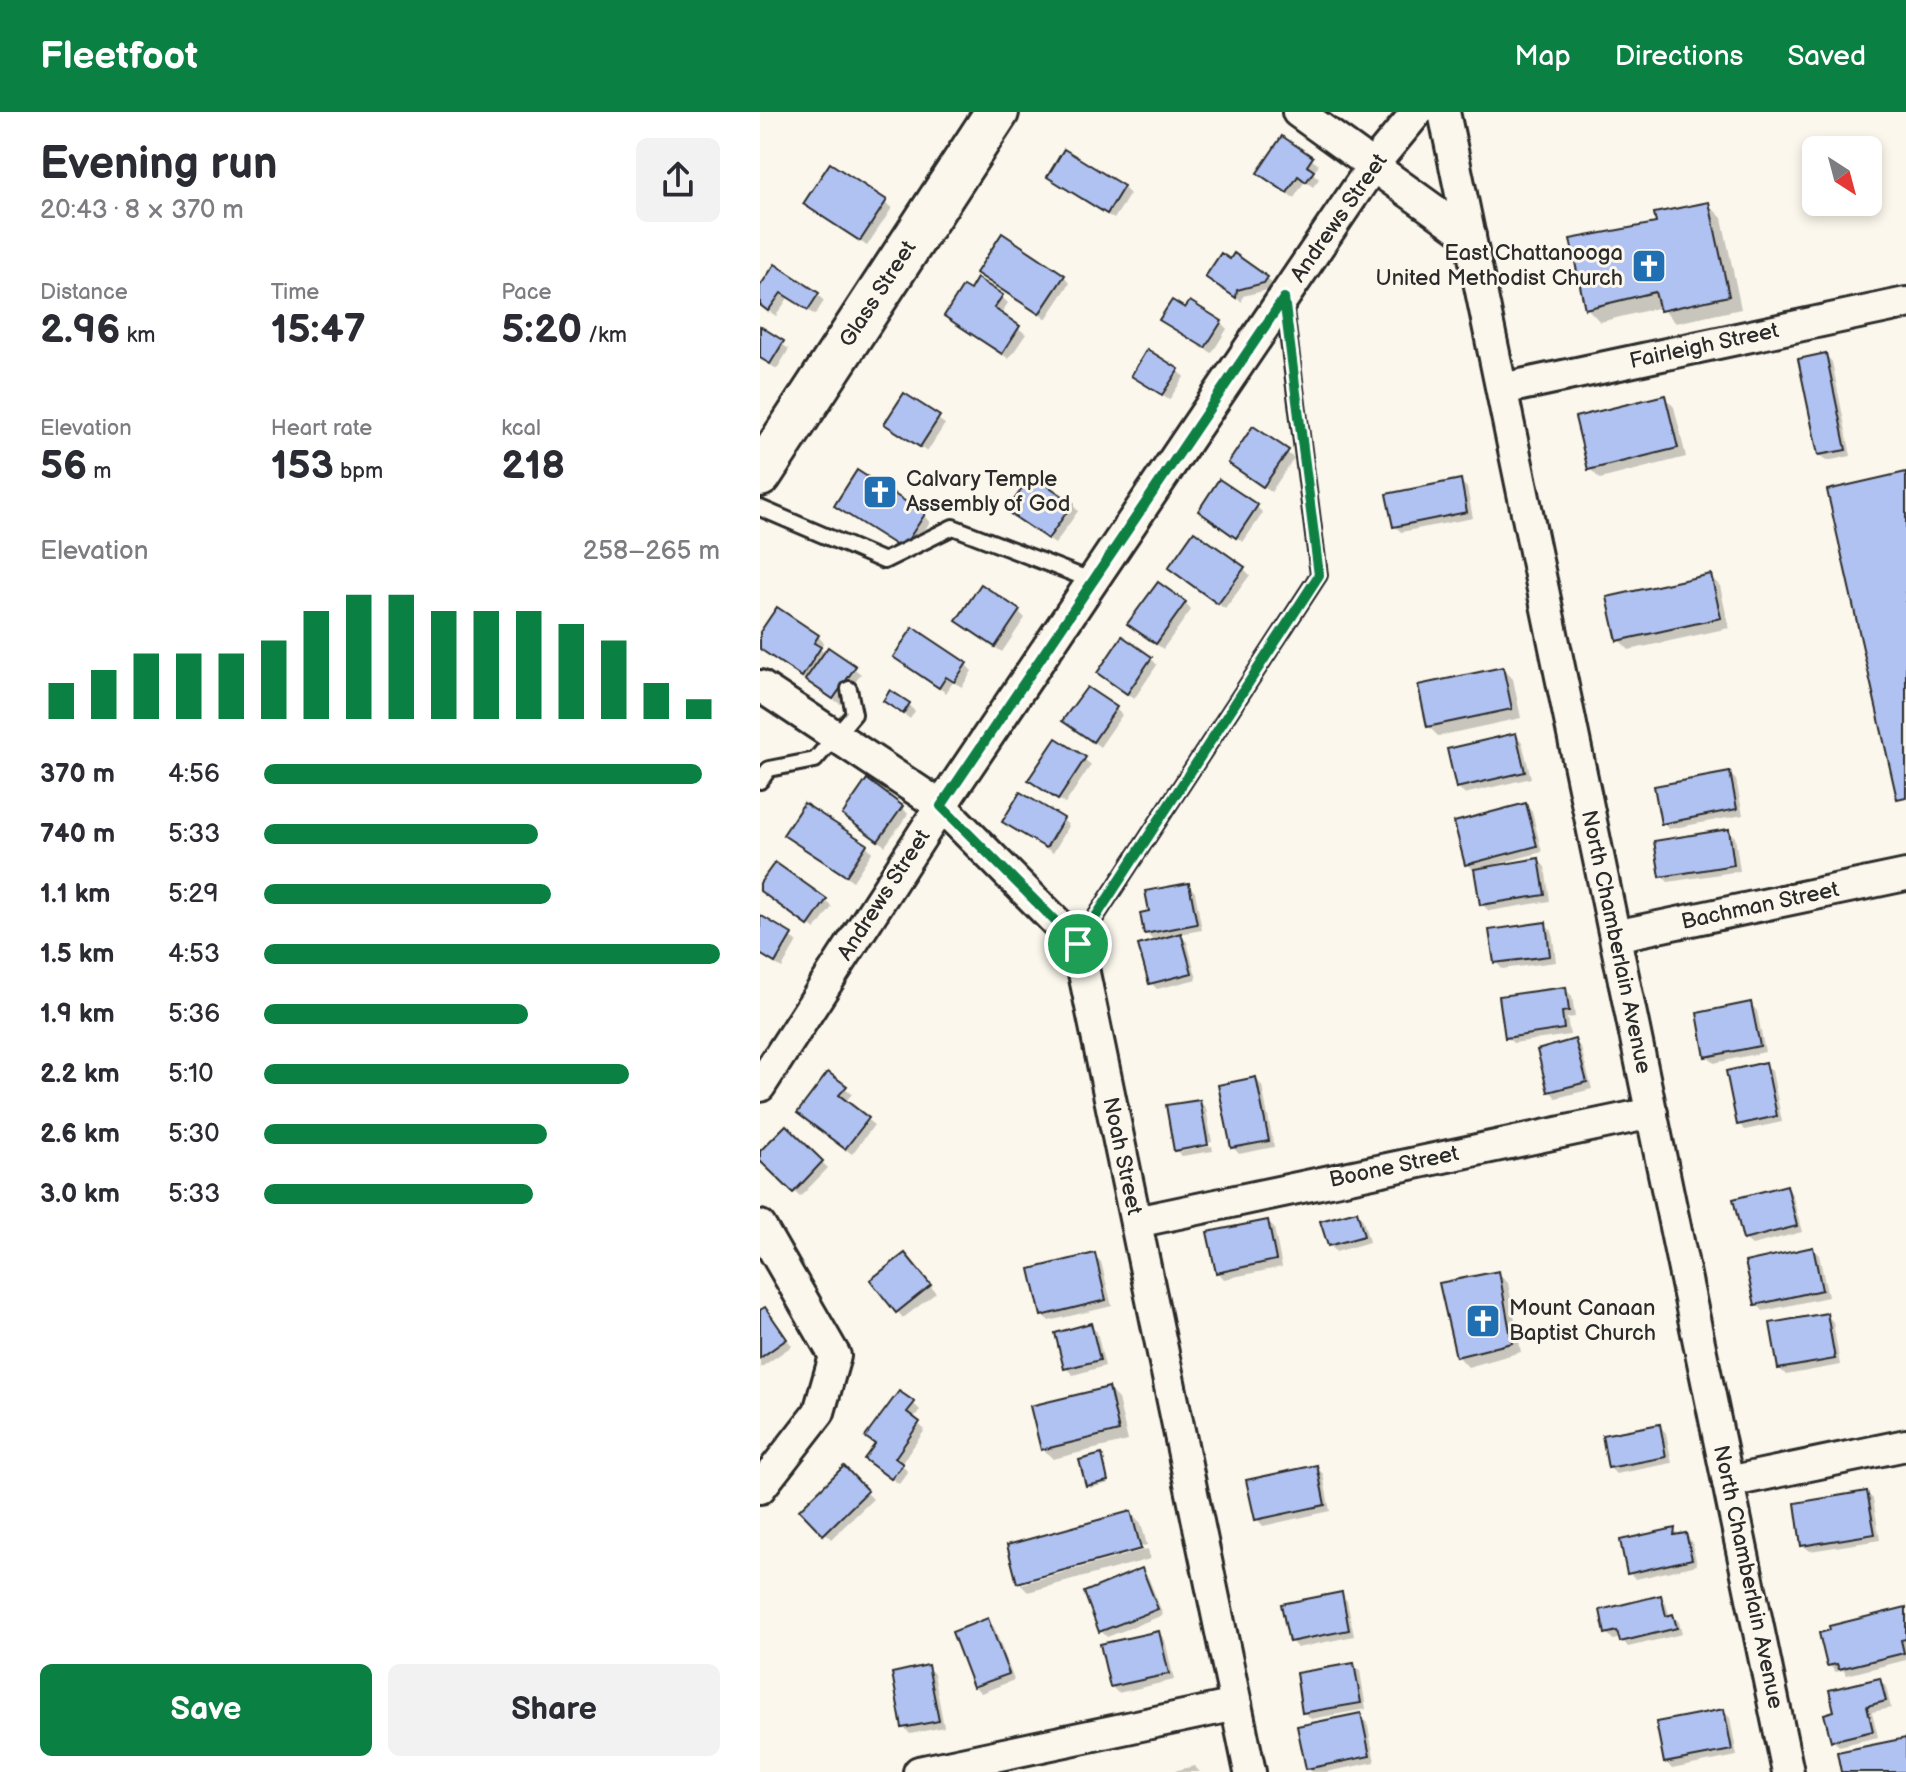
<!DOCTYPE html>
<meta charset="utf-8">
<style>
:root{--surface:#fff;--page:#f2f2f3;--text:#2b2b33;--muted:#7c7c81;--accent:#0b8043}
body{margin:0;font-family:"Balsamiq Sans",sans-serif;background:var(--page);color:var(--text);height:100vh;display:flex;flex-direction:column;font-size:30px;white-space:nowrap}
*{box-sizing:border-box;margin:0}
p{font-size:26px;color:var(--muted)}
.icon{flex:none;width:44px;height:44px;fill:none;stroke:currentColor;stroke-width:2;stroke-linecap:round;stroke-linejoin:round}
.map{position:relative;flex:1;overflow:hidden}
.side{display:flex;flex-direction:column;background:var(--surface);width:760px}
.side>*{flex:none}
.needle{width:52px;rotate:144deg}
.fabs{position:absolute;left:1042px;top:24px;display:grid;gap:16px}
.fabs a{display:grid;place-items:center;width:80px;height:80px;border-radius:12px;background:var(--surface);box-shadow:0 4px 12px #0003;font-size:40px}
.pin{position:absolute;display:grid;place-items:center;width:68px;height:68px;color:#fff;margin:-34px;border:4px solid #fff;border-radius:50%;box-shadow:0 2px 8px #0007}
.round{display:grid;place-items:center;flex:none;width:84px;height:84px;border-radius:12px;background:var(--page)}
.head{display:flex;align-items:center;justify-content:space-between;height:136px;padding:0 40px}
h1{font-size:44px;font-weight:700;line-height:60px}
.metrics{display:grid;grid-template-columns:repeat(3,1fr);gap:12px;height:136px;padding:8px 40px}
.metrics div{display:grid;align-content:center}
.metrics b{font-size:40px;font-weight:700}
.metrics small{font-size:22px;font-weight:400}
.metrics p{font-size:22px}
.chart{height:224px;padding:16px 40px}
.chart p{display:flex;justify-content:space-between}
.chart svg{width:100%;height:144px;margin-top:8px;stroke:var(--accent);stroke-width:6}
.cta{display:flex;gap:16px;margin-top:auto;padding:16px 40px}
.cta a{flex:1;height:92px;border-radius:12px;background:var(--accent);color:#fff;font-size:32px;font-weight:700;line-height:92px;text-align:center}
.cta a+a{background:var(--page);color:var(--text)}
ul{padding:0 40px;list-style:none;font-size:26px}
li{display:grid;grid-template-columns:128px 96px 1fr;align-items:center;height:60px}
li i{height:20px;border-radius:10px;background:var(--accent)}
header{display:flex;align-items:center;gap:48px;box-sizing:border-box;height:112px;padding:0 40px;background:var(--accent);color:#fff}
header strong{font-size:38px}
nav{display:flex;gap:44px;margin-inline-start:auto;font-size:28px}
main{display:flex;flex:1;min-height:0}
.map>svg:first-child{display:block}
.shadow{fill:#0003}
.building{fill:#b0c2f1;stroke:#2b2b2b;stroke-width:2}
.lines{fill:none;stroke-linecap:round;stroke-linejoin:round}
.service-casing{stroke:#2b2b2b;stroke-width:20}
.minor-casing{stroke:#2b2b2b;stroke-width:36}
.secondary-casing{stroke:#2b2b2b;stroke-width:48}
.service{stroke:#fbf7ec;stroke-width:14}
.minor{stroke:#fbf7ec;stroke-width:30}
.secondary{stroke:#fbf7ec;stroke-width:42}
.route-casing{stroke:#fff;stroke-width:16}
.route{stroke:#0b8043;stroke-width:10}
.labels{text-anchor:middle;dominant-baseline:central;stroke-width:6;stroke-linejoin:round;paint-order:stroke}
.street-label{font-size:22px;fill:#2b2b2b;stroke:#fbf7ec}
.poi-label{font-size:22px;fill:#2b2b2b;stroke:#fbf7ec;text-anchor:start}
</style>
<header>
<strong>Fleetfoot</strong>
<nav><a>Map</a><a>Directions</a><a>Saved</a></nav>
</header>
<main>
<section class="side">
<div class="head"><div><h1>Evening run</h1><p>20:43 · 8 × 370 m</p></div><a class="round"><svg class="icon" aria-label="share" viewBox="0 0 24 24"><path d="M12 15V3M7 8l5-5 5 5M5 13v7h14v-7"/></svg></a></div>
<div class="metrics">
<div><p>Distance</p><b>2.96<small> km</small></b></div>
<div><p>Time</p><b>15:47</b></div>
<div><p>Pace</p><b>5:20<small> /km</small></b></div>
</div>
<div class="metrics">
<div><p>Elevation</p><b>56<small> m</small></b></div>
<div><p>Heart rate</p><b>153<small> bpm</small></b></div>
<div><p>kcal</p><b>218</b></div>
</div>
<div class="chart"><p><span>Elevation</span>258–265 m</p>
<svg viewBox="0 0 160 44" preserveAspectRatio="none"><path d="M5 44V33M15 44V29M25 44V24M35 44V24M45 44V24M55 44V20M65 44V11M75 44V6M85 44V6M95 44V11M105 44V11M115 44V11M125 44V15M135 44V20M145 44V33M155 44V38"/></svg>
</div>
<ul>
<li><b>370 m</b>4:56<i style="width:96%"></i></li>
<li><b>740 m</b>5:33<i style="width:60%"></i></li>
<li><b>1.1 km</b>5:29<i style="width:63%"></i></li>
<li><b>1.5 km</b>4:53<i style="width:100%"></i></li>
<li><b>1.9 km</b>5:36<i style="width:58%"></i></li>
<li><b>2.2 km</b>5:10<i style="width:80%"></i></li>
<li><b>2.6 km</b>5:30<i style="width:62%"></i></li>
<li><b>3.0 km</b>5:33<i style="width:59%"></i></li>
</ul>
<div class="cta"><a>Save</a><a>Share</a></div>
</section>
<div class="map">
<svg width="1146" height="1660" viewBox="0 0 1146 1660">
<rect width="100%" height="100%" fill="#fbf7ec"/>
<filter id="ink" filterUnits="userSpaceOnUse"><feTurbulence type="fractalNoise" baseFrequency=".0125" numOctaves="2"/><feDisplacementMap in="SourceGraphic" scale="16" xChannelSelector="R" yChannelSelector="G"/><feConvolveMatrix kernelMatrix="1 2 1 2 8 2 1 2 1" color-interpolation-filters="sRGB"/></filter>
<g filter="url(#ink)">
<g class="shadow">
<polygon points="523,27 559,53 553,61 559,67 553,75 545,69 534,86 506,67"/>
<polygon points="70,54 132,96 107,134 45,92"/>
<polygon points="289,65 363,75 370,82 354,107"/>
<polygon points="948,92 962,106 981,197 916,211 901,195 840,210 827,196 898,112"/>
<polygon points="474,144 507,167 514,173 511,177 483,184 482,190 447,165 470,150"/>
<polygon points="218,160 304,164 310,171 286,207"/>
<polygon points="0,178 58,183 64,189 55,203 28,186 16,204 0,193"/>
<polygon points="241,184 248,191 240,203 266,222 249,247 187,204"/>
<polygon points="426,199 461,211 467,217 452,241 402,208"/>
<polygon points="0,217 29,237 17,257 0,247"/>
<polygon points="1066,243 1072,250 1091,344 1066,349 1059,342"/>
<polygon points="418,258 424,265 409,288 373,264"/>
<polygon points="144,284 185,312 167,340 127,311"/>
<polygon points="904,285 914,295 926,345 840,367 830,357"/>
<polygon points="494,317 534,346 511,380 470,351"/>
<polygon points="700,369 707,376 713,406 641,420 635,414"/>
<polygon points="312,392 318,399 295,432 255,405"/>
<polygon points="76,393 163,403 170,410 149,442"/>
<polygon points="497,395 503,401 483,430 440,399"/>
<polygon points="410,456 483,456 490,463 465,497"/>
<polygon points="950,464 960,474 969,516 869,538 859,528"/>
<polygon points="425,491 431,498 403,537 376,518"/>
<polygon points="259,500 265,506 242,540 205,515"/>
<polygon points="0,523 58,524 64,531 60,537 66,543 69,538 101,562 80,592 1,538"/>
<polygon points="136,545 206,553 212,559 202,575 193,570 186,581"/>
<polygon points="391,546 397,553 374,587 339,561"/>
<polygon points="743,557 753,567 761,606 678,624 668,614"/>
<polygon points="126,588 148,593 155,599 150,607"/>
<polygon points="356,597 362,603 340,635 305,609"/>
<polygon points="756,623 762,630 771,666 704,682 698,675"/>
<polygon points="324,647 331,653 305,692 271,668"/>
<polygon points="970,662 976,668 983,703 909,717 903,711"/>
<polygon points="766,693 772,700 782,740 737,752 738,755 778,748 785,755 790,789 729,799 722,792 717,757 713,758 707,752"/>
<polygon points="142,695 148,702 125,734 91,709"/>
<polygon points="303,708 309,714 293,741 245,709"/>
<polygon points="968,719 975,725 980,759 908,770 902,764"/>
<polygon points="25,723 106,733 112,740 93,769"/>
<polygon points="428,773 435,780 442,818 419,822 427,830 437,867 397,877 391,871 395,830 386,821"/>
<polygon points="0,775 65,789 72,795 55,818 5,782"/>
<polygon points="0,806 37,830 22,856 0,843"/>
<polygon points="786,813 792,819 796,850 742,857 736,850"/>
<polygon points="805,877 812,884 815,905 807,906 810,923 753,931 747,925"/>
<polygon points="991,892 997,899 1005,940 954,951 947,944"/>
<polygon points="815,929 821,936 832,977 796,986 790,979"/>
<polygon points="1005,953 1012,959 1022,1010 985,1018 979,1012"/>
<polygon points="496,967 502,974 514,1035 479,1042 473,1035"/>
<polygon points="85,976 92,982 85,990 114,1013 92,1042 46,1008"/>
<polygon points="440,990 446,996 452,1030 418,1036 418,1040 452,1034 453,1039 422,1044 416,1038"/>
<polygon points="26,1015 68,1056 40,1085 0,1047 0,1042"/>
<polygon points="1026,1075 1032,1082 1042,1120 992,1133 985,1127"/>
<polygon points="597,1101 603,1108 609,1130 576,1140 570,1133"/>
<polygon points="507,1110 514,1116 522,1155 464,1167 458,1160"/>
<polygon points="1052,1137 1059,1143 1068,1185 1003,1199 997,1192"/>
<polygon points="334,1143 341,1150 352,1194 289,1209 283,1203"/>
<polygon points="152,1150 176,1181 143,1206 137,1199"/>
<polygon points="738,1161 748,1171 761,1240 708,1255 698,1244"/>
<polygon points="0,1201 11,1204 32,1234 0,1256"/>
<polygon points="1067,1203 1073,1210 1080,1253 1026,1263 1019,1256"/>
<polygon points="330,1214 337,1220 345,1254 313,1263 306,1256"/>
<polygon points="348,1277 358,1287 368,1329 293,1347 283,1337"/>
<polygon points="154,1292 160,1298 153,1307 165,1318 141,1352 148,1360 139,1372 113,1353 117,1333"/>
<polygon points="900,1314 906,1321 912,1351 856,1362 850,1356"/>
<polygon points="341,1344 349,1371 330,1376 327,1373"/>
<polygon points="556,1355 563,1362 570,1399 503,1414 497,1407"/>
<polygon points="84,1357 113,1387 71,1427 42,1398"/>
<polygon points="1107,1381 1113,1387 1120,1428 1050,1439 1043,1433"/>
<polygon points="371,1401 381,1411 387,1433 262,1467 262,1472 388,1437 390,1447 268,1480 258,1470 249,1434"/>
<polygon points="914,1418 920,1424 926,1423 932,1430 937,1453 876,1467 869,1461"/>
<polygon points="381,1459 388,1465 403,1503 347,1525 341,1519"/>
<polygon points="581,1482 587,1489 594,1524 537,1536 531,1529"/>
<polygon points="900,1485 906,1492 910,1505 913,1504 919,1510 922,1522 868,1535 861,1526 853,1528 847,1521"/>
<polygon points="1146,1497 1146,1548 1087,1563 1083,1558 1076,1560 1069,1553"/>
<polygon points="228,1509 234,1515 254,1568 221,1581 214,1574"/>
<polygon points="399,1521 405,1528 414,1568 358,1581 351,1574"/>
<polygon points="593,1553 600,1559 606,1597 551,1607 544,1600"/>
<polygon points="168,1556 174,1562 184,1615 150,1622 144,1615"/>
<polygon points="1120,1568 1126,1575 1131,1596 1112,1600 1118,1625 1079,1634 1073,1628 1076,1601"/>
<polygon points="963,1599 970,1606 977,1644 912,1657 906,1650"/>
<polygon points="600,1603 607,1610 615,1650 566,1660 552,1660 548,1656"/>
<polygon points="434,1654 440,1660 410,1660"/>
</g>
<g class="building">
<polygon points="522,24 553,45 547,54 554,59 546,70 538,64 527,81 497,61"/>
<polygon points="304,37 364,74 347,102 287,65"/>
<polygon points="70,51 127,88 100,129 43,92"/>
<polygon points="949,90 969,184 900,199 895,180 825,197 810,127 896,111 894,101"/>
<polygon points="242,121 305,163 279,202 216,161"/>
<polygon points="461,141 470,147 474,141 508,165 504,171 477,178 476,186 445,165"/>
<polygon points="15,152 59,181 48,198 21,181 8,199 0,193 0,174"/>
<polygon points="217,166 243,183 234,196 260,214 242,242 184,204 203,174 210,178"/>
<polygon points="412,188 425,196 430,189 462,209 445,236 399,208"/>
<polygon points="0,214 24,229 10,252 0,246"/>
<polygon points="387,237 419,257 402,283 371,264"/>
<polygon points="1066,241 1086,338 1058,343 1038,247"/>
<polygon points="144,281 180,304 160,335 124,312"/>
<polygon points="905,283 918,336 828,358 815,305"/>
<polygon points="493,314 529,338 503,375 468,351"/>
<polygon points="97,358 165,402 142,437 74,394"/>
<polygon points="1146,360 1146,685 1137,687 1067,378"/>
<polygon points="272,363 313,391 288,427 246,399"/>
<polygon points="459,367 498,393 476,426 438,399"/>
<polygon points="701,367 707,400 633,415 626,382"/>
<polygon points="434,419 485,455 458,492 408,456"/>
<polygon points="951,462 961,506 857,529 847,485"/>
<polygon points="398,470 426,490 396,532 367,512"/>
<polygon points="221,472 260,498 235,535 196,509"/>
<polygon points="17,495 59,523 54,531 61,535 42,565 0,537 0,520"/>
<polygon points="153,515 207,551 194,570 186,565 179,576 133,545"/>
<polygon points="362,524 392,545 367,582 337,561"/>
<polygon points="68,535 96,554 73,587 45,568"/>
<polygon points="743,555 752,597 667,615 658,573"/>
<polygon points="327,575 357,595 333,630 302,609"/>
<polygon points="130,578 150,591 143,602 123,589"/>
<polygon points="756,621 765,660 696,676 687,637"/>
<polygon points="296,626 326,645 298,688 268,668"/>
<polygon points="970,660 977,697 901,712 894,674"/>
<polygon points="107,667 143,694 118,729 82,703"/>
<polygon points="260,680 304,706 286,736 242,710"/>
<polygon points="44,691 107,732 86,764 23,723"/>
<polygon points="766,691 777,734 705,753 694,710"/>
<polygon points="969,717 974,753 900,765 894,729"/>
<polygon points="779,746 785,783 720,793 714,757"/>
<polygon points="15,750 67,787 48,814 0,779 0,771"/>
<polygon points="429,771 437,812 384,822 380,801 389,799 385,779"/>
<polygon points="0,803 32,822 15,851 0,842"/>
<polygon points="786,810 790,844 734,851 729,818"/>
<polygon points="421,821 432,861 389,872 378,833"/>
<polygon points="806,875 809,899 802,900 804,917 745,926 739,884"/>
<polygon points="991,890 1000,934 945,945 937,901"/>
<polygon points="815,927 827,970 788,980 777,938"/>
<polygon points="1006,950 1017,1004 977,1013 966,959"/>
<polygon points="68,960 87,974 79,983 109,1006 85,1037 37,1001"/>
<polygon points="496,965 509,1029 471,1036 458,973"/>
<polygon points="440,988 448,1033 414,1039 406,993"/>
<polygon points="26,1013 63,1049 33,1081 0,1049 0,1039"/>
<polygon points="1027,1073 1037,1114 983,1128 973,1087"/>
<polygon points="597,1099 604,1124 568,1134 560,1109"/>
<polygon points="508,1108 516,1148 456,1161 447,1120"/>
<polygon points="1053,1135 1062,1178 995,1193 985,1150"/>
<polygon points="145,1141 171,1173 136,1201 110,1168"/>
<polygon points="335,1141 346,1188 281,1204 270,1157"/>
<polygon points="739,1159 752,1231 696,1245 679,1171"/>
<polygon points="5,1195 27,1227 0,1246 0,1198"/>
<polygon points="1067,1201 1075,1247 1018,1257 1010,1211"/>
<polygon points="331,1211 340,1248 304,1257 295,1221"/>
<polygon points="349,1275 359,1319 281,1338 270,1294"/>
<polygon points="139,1279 155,1290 147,1300 160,1310 135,1346 143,1352 131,1367 104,1347 115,1332 105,1325"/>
<polygon points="900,1312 906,1345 848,1356 842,1323"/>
<polygon points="342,1342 348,1369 326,1374 319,1348"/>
<polygon points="557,1353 565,1393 495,1408 486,1368"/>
<polygon points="84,1354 108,1379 63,1423 39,1398"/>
<polygon points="1107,1379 1115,1422 1041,1434 1035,1391"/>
<polygon points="371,1399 381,1437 257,1471 247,1433"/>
<polygon points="915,1416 914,1423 926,1421 932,1447 867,1462 860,1428"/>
<polygon points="382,1456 398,1497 339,1520 324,1480"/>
<polygon points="582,1480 589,1518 529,1530 521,1492"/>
<polygon points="901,1483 906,1504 913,1502 917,1516 860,1530 857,1519 845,1522 840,1498"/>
<polygon points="1146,1495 1146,1527 1141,1528 1144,1541 1079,1557 1077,1552 1067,1554 1059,1521 1070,1518 1069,1514"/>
<polygon points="228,1506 249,1562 213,1575 192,1520"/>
<polygon points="399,1519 409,1562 350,1575 340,1532"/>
<polygon points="594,1551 601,1591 542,1601 536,1561"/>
<polygon points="168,1553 179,1609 142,1616 132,1561"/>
<polygon points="1120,1566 1126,1589 1107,1594 1113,1619 1071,1629 1064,1602 1074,1599 1069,1578"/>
<polygon points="964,1597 972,1638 904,1651 896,1610"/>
<polygon points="601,1601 610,1644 546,1657 537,1614"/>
<polygon points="1146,1626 1146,1660 1081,1660 1077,1640"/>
</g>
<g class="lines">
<g class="service-casing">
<g id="service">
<polyline points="0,396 124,449 193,415 333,469"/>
<polyline points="0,669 9,657 55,648 94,602 89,577"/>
<polyline points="318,832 559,463 524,190"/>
</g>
</g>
<g class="minor-casing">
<g id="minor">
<polyline points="538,0 710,124"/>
<polyline points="684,0 1028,1660"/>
<polyline points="742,277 1146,191"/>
<polyline points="0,574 181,694 318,832 490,1660"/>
<polyline points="855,824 1146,763"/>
<polyline points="0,974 181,694 432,321 614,52 657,0"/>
<polyline points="376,1110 892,1001"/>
<polyline points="0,1114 75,1244 59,1300 0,1376"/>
<polyline points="968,1370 1146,1333"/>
<polyline points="159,1660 476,1593"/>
</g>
</g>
<g class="secondary-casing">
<polyline id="secondary" points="0,363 237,0"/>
</g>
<use href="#service" class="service"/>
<use href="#minor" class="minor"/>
<use href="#secondary" class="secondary"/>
</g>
</g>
<g class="lines" filter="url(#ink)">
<g class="route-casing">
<polygon id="route" points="524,186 559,463 318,832 181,694"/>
</g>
<use href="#route" class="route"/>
</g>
<defs>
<g id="church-square" transform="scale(1.8)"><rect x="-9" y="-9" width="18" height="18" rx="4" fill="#1f6fb2" stroke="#fbf7ec"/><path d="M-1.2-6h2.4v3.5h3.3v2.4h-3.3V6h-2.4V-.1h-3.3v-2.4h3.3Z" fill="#fff"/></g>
</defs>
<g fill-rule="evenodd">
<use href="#church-square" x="889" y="154"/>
<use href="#church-square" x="120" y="380"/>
<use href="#church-square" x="723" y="1209"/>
</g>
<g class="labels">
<g class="street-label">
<text transform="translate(579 106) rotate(-55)">Andrews Street</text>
<text transform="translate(118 182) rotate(-57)">Glass Street</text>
<text transform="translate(944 234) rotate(-12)">Fairleigh Street</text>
<text transform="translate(124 783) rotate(-57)">Andrews Street</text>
<text transform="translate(1000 794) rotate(-12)">Bachman Street</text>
<text transform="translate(856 830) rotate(78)">North Chamberlain Avenue</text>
<text transform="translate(362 1044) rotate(78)">Noah Street</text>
<text transform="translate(634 1055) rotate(-12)">Boone Street</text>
<text transform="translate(988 1465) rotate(78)">North Chamberlain Avenue</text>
</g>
<g class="poi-label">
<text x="863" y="141" text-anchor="end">East Chattanooga<tspan x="863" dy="25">United Methodist Church</tspan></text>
<text x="146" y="367">Calvary Temple<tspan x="146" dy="25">Assembly of God</tspan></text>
<text x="749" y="1196">Mount Canaan<tspan x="749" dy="25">Baptist Church</tspan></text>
</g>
</g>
</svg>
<div class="fabs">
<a><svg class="needle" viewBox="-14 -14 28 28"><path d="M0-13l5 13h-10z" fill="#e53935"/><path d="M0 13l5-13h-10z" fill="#7c7c81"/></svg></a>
</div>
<div class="pin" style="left:318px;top:832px;background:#1e9e55"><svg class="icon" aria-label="arrive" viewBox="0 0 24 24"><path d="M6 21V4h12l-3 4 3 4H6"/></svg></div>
</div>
</main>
